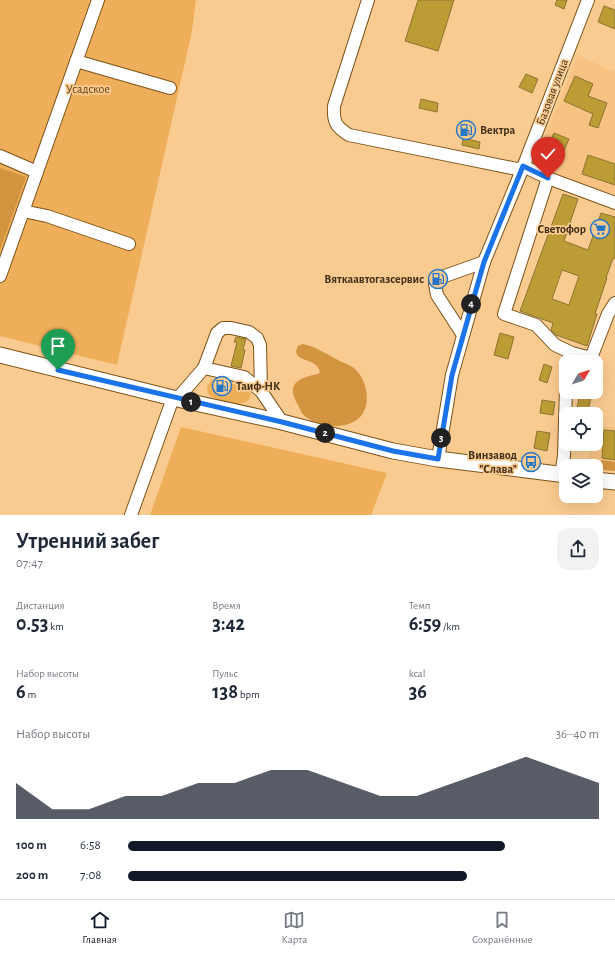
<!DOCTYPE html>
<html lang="ru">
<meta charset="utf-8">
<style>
:root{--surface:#fff;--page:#f2f2f3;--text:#1f2937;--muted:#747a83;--line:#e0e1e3;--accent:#111827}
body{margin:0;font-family:"Alegreya Sans",sans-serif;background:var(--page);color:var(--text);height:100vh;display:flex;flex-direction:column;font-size:15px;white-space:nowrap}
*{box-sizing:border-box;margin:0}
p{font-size:13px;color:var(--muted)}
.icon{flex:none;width:22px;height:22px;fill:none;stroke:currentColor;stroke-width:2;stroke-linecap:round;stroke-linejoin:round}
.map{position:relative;height:515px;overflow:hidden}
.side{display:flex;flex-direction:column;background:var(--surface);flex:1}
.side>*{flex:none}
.needle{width:26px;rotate:51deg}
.buttons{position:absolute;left:559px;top:355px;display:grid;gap:8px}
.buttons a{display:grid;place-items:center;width:44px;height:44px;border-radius:8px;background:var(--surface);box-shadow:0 4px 16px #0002;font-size:20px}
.pin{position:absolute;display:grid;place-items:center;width:34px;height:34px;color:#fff;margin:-41px -17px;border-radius:50% 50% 50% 0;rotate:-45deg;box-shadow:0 0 4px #0007}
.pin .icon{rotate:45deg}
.km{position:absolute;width:20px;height:20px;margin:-10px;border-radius:50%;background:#222;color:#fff;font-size:11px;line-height:20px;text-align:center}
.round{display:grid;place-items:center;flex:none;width:42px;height:42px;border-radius:12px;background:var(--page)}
.overview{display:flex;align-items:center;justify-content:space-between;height:68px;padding:0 16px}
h1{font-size:22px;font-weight:600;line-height:30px}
.metrics{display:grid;grid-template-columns:repeat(3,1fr);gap:6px;height:68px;padding:4px 16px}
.metrics div{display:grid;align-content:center}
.metrics b{font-size:20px;font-weight:600}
.metrics small{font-size:11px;font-weight:400}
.metrics p{font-size:11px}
.chart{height:112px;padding:8px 16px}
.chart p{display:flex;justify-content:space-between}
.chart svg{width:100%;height:72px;margin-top:4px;fill:var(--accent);opacity:.7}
ul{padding:0 16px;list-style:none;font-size:13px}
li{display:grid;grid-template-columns:64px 48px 1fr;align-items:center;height:30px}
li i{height:10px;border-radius:5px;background:var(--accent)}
.tabs{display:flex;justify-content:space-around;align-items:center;height:56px;border-top:1px solid var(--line);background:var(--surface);font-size:11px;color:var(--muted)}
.tabs a{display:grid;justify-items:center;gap:2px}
.tabs .selected{color:var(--accent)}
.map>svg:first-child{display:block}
.built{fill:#f7c282}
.green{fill:#eeae5a}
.forest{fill:#d2943f}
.building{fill:#bc9c34;stroke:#8b7531;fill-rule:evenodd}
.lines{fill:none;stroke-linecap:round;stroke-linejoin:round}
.minor-casing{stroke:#7c5318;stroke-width:14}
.major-casing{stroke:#7c5318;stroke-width:17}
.minor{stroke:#fff;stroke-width:12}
.major{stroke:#fff;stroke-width:15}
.route-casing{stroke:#fff;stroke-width:8}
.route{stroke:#1a73e8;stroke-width:5}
.labels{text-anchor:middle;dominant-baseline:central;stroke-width:3.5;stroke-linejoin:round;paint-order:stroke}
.park-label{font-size:12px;fill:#614114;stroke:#facb91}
.street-label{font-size:12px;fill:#412f17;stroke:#facb91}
.poi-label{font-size:12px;font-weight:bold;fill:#412f17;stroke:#facb91;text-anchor:end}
</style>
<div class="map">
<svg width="615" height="515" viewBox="0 0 615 515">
<rect width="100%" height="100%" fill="#facb91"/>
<g class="built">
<polygon points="578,55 614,72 615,71 615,195 543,171 535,162"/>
<polygon points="596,426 615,428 615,463 589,460 592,444 596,444"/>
</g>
<g class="green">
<polygon points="0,0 196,0 192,31 117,365 0,336"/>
<path d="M216 379 248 388 251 394C249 411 221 401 210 396L208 393 207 386 212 380Z"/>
<polygon points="181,427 387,473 371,515 150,515"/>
</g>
<g class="forest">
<polygon points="0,168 26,177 0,250"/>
<path d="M303 344C316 347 325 353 336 359 342 363 350 364 355 369 366 379 371 400 363 413 353 431 321 428 306 417 302 415 300 409 298 405 285 383 299 378 318 374L320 372C317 360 304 362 297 355L296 351 298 346Z"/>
<polygon points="602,460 615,462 615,471 603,470 598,465"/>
</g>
<g class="building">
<polygon points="418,0 454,0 438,51 405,41"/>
<polygon points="557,0 567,0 564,9 555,5"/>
<polygon points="604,6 615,10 615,29 598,22"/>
<polygon points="526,74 538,79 532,93 519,87"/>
<polygon points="575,76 593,84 588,96 607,103 598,128 589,125 593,114 564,101"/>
<polygon points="421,99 438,103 437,112 419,108"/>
<polygon points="554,133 569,139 557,166 542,159"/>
<polygon points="463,138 480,142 479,149 462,145"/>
<polygon points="588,155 615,164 615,185 582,174"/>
<path d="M563 194 578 199 564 241 588 250 601 213 615 217V259L613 258 606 278H607L595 314H597L587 346 556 335 551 330 553 323 520 311ZM562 270 579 276 569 305 552 299Z"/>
<polygon points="500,333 514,337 508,359 494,355"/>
<polygon points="236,337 246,339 243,349 245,350 241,368 231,366 237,342 234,342"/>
<polygon points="544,364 552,367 547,383 539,380"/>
<polygon points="580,392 592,392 588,411 577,409"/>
<polygon points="542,400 555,402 553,415 540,413"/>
<polygon points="604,430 615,431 615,460 602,458"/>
<polygon points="537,431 550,433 547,451 534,448"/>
</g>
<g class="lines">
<g class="minor-casing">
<g id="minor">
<path d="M368 0 334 106C333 122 336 127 349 135L522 170"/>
<polyline points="76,61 170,88"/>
<polyline points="0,156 37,172"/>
<polyline points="523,166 548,178"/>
<polyline points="615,203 548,178 504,314 536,325 555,345 572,353 591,358 608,314 615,303"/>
<polyline points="23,211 47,216 129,244"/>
<polyline points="0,276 98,0"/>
<polyline points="463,335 437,295 435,284 442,277 484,262"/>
<polyline points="204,368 217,333 223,328 231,328 249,332 257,338 260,345 261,391"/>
<polyline points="177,399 204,368 244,377 261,391 282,422"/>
<polyline points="438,459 452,375 484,262 522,170 588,0"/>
<polyline points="561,475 564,456 566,388"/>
<polyline points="131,515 173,398"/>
</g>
</g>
<g class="major-casing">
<g id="major">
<polyline points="0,355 177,399 282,422 393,451 438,459 566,475"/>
<polyline points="596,480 615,482"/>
</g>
</g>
<use href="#minor" class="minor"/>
<use href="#major" class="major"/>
</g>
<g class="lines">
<g class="route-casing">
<polyline id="route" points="58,370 282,422 393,451 438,459 452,375 484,262 523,166 548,178"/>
</g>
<use href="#route" class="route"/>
</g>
<defs>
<g id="fuel-ring" transform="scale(1)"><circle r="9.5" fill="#facb91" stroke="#2577c5" stroke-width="1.5"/><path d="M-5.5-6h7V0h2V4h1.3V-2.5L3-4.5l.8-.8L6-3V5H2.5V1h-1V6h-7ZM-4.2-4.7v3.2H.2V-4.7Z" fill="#2577c5"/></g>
<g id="supermarket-ring" transform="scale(1)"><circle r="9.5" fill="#facb91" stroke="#2577c5" stroke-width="1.5"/><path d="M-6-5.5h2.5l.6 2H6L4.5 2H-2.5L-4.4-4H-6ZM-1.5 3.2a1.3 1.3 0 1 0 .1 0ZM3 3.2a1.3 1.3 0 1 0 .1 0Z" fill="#2577c5"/></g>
<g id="bus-ring" transform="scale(1)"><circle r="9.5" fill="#facb91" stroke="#2577c5" stroke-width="1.5"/><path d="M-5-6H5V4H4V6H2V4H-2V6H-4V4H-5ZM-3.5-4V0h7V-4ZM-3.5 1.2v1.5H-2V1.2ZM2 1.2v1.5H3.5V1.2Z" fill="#2577c5"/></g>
</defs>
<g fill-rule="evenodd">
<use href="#fuel-ring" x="466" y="130"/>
<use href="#supermarket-ring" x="600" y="229"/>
<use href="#fuel-ring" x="438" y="279"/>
<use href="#fuel-ring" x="222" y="386"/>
<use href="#bus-ring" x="531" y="462"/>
</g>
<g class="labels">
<g class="park-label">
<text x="88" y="89">Усадское</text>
</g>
<g class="street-label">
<text transform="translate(552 92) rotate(-69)">Базовая улица</text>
</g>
<g class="poi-label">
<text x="480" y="130" text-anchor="start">Вектра</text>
<text x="586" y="229">Светофор</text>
<text x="424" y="279">Вяткаавтогазсервис</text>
<text x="236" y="386" text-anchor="start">Таиф-НК</text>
<text x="517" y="455">Винзавод<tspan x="517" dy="14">"Слава"</tspan></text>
</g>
</g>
</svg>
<div class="buttons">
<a><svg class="needle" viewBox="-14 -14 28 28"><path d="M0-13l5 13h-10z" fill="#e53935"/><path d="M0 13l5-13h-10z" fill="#747a83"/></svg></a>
<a><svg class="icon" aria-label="locate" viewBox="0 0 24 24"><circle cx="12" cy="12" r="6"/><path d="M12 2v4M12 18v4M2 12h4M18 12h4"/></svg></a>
<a><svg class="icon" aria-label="layers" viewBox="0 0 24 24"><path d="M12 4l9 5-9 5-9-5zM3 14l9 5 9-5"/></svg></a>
</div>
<div class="pin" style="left:58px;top:370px;background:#1e9e55"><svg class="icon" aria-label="arrive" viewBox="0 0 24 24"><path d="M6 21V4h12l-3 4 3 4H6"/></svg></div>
<div class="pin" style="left:548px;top:178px;background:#d93025"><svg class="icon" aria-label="check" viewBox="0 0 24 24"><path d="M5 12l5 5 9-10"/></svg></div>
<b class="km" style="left:191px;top:402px">1</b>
<b class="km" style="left:325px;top:433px">2</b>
<b class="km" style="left:441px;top:438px">3</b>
<b class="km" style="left:471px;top:304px">4</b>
</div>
<section class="side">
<div class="overview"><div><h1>Утренний забег</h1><p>07:47</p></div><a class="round"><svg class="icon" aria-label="share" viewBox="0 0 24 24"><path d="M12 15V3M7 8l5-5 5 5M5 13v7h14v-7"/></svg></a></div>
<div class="metrics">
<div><p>Дистанция</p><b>0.53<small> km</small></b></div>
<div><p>Время</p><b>3:42</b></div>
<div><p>Темп</p><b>6:59<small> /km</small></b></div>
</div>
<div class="metrics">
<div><p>Набор высоты</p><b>6<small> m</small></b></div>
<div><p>Пульс</p><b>138<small> bpm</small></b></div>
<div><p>kcal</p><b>36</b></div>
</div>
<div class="chart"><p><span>Набор высоты</span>36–40 m</p>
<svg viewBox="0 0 160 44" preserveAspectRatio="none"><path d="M0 44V22L10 38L20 38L30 30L40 30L50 22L60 22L70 14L80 14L90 22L100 30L110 30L120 22L130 14L140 6L150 14L160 22V44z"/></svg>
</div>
<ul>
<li><b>100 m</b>6:58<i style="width:80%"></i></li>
<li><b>200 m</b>7:08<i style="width:72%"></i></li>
</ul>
</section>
<nav class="tabs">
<a class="selected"><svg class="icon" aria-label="home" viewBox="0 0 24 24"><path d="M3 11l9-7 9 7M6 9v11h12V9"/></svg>Главная</a>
<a><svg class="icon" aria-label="map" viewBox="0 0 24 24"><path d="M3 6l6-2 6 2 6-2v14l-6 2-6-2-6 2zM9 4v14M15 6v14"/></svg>Карта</a>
<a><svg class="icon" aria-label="saved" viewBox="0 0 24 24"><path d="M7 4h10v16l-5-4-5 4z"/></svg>Сохранённые</a>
</nav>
